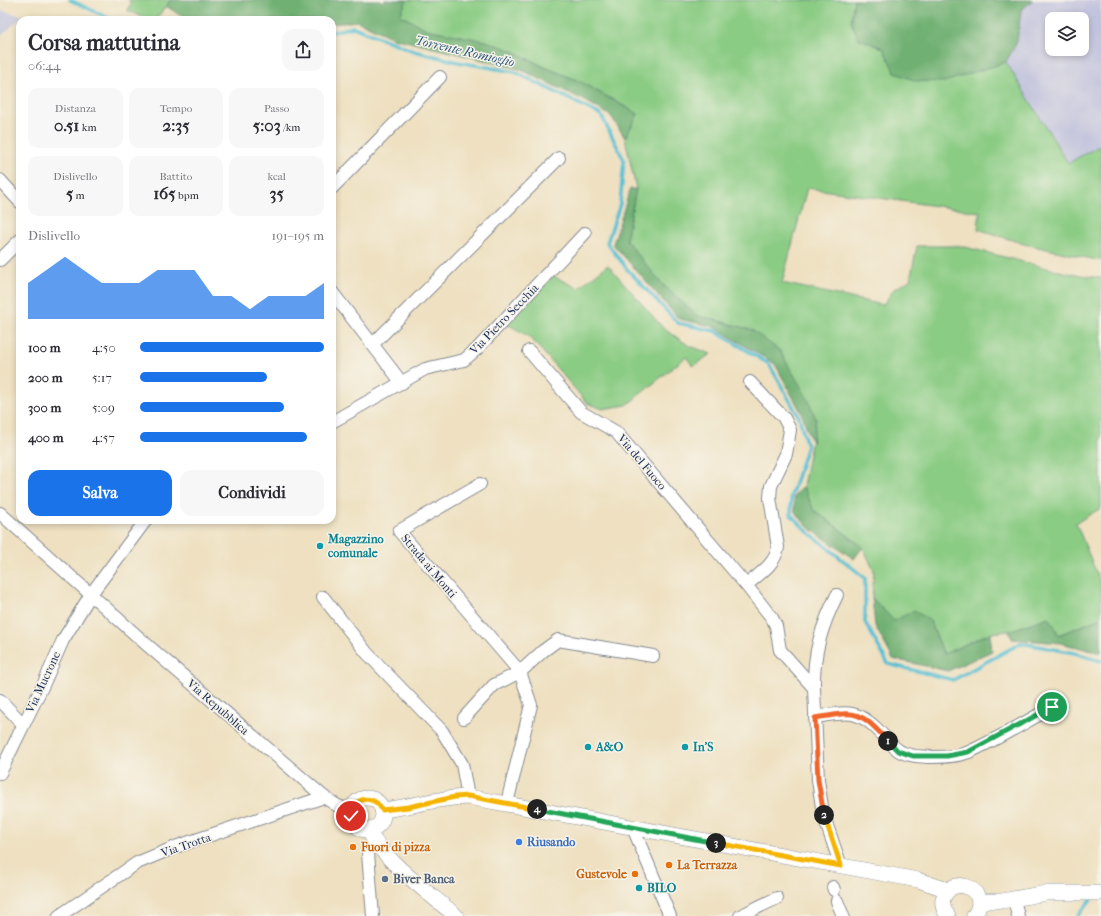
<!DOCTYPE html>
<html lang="it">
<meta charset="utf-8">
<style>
:root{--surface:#fff;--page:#f7f7f7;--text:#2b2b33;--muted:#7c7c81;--accent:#1a73e8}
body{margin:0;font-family:"IM FELL French Canon",serif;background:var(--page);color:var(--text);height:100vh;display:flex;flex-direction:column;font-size:15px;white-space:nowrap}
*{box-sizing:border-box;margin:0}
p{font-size:13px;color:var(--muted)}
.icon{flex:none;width:22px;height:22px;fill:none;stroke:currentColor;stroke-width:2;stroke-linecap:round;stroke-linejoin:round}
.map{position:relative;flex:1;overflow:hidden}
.drawer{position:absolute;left:16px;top:16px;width:320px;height:508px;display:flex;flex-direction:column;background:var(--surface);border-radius:12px;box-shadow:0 2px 6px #0003}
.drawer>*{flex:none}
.controls{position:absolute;left:1045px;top:12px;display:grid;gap:8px}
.controls a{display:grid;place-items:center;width:44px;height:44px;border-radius:8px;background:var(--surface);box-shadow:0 2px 6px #0003;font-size:20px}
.pin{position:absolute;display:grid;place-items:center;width:34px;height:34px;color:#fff;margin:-17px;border:2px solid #fff;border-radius:50%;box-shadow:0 1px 4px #0007}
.km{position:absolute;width:20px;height:20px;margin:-10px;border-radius:50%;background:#222;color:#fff;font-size:11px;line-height:20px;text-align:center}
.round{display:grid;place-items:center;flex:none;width:42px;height:42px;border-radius:12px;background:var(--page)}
.head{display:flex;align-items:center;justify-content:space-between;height:68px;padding:0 12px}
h1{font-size:22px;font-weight:800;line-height:30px}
.figures{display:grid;grid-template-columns:repeat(3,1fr);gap:6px;height:68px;padding:4px 12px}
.figures div{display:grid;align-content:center;border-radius:10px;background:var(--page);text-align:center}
.figures b{font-size:17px;font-weight:800}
.figures small{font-size:11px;font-weight:400}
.figures p{font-size:11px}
.chart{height:112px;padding:8px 12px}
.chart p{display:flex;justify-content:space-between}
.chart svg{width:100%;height:72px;margin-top:4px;fill:var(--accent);opacity:.7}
.button{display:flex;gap:8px;margin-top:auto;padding:8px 12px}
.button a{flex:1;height:46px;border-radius:12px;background:var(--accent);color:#fff;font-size:16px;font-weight:800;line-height:46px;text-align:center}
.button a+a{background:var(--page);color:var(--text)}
ul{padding:0 12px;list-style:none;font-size:13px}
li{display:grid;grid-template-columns:64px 48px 1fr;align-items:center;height:30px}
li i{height:10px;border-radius:5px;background:var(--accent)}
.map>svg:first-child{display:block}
.industrial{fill:#c1c2dd;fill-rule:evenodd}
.green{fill:#8bcc84;stroke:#537e71}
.forest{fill:#70b072;stroke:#467068}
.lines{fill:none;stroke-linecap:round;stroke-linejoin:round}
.stream{stroke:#56bfd3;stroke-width:3.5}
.minor-casing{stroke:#84888f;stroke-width:14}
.major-casing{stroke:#84888f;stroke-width:16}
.minor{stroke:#fff;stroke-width:12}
.major{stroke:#fff;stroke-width:15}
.split-1-casing{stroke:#fff;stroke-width:8}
.split-2-casing{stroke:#fff;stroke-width:8}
.split-3-casing{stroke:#fff;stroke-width:8}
.split-4-casing{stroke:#fff;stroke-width:8}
.split-5-casing{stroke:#fff;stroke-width:8}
.split-1{stroke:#22a559;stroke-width:5}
.split-2{stroke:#f0652b;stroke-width:5}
.split-3{stroke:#f5b400;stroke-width:5}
.split-4{stroke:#22a559;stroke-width:5}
.split-5{stroke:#f5b400;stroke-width:5}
.culture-dot{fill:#0f9aa8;stroke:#f7f3e8;stroke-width:1.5}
.shop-dot{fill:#3f7fe0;stroke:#f7f3e8;stroke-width:1.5}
.food-dot{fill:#e8710a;stroke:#f7f3e8;stroke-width:1.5}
.service-dot{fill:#5c6f8a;stroke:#f7f3e8;stroke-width:1.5}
.labels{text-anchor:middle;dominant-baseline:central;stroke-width:3;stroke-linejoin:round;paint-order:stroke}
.street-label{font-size:12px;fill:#1b2f5e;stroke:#f7f3e8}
.culture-label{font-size:12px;font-weight:bold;fill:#0d838f;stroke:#f7f3e8;text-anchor:start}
.shop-label{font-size:12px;font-weight:bold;fill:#366cbe;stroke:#f7f3e8;text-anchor:start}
.food-label{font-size:12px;font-weight:bold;fill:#c56008;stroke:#f7f3e8;text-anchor:start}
.service-label{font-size:12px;font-weight:bold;fill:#4e5e75;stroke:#f7f3e8;text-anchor:start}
.water-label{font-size:13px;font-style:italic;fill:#2d5a81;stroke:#f7f3e8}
</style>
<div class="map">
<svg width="1101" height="916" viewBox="0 0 1101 916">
<rect width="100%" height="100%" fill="#f7f3e8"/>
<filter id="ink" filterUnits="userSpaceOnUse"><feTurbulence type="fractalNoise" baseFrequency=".025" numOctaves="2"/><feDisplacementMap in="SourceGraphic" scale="8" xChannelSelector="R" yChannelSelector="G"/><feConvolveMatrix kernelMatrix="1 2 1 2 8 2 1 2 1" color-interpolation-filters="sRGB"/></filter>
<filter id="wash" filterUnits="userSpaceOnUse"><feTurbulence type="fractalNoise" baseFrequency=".012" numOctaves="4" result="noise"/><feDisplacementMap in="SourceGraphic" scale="16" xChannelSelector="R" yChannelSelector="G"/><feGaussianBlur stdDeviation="0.9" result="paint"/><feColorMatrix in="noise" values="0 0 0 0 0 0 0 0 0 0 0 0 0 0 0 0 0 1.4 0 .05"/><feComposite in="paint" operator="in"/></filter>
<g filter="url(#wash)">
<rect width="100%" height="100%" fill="#eee0c0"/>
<g class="industrial">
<path d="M1033 0H1101V145L1068 163 1006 62 1017 42 1021 10ZM1052 19H1082V49H1052Z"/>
<polygon points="0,10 23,16 0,37"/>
</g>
<g class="green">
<polygon points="128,0 171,0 155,20 149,20 127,10 131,3"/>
<polygon points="407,0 854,0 851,22 859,39 883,48 895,73 944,82 1006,62 1068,163 1101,145 1101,261 1024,244 978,229 980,212 807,188 782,283 883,305 894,289 910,280 917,246 961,246 1067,273 1101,278 1101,508 1076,523 1101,584 1101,618 1058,635 1048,617 1009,631 990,633 944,654 930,621 894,621 872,598 874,571 863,547 814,510 803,486 816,419 752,330 696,315 661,283 626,240 636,189 625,138 638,114 579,81 544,67 513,51 426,29 400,15"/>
<polygon points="608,265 663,328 688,345 711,354 693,366 686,357 627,405 602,409 587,403 530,337 507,324 553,276 578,288"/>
</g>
<g class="forest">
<polygon points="171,0 380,0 382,2 384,0 407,0 400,15 426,29 486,41 513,51 544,67 579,81 638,114 625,138 611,116 584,100 519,69 393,38 357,21 332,24 332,20 187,20 166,6"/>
<polygon points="854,0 1033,0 1021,10 1017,42 1006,62 944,82 916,81 895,73 883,48 859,39 851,22"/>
<polygon points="630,189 636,189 626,240 661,283 696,315 752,330 780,351 808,399 816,419 812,443 801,412 775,364 712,326 679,319 613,244"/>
<polygon points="803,486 814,510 863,547 854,559 808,527 795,512 794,496"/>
<polygon points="872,598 894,621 914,610 930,621 944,654 990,633 992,651 948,671 893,659 875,626"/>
<polygon points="1049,617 1059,635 1101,618 1101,653 1060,643 1012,639 1009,631"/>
</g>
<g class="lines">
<g class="stream">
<polyline points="70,0 113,20"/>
<polyline points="332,32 353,27 414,51 458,62 515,72 601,115 624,160 620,204 607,243 627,269 678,323 715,331 769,364 799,417 807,446 791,496 791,515 808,532 865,578 865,622 888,664 953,680 1021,643 1075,653 1101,661"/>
<polyline points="1078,916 1092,898"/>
</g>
</g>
</g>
<g filter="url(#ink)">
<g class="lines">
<g class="minor-casing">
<g id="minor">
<polyline points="0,180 20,202"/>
<polyline points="332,188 440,77"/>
<polyline points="0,260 20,240"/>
<polyline points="332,292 402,383"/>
<polyline points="373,344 559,158"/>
<polyline points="529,351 581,412 616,432 746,585"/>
<path d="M750 382 784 418 790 430 786 454 771 486 770 498 778 547C776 564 758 575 746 585L772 618 776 626 780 650 814 688 818 780 823 814 841 866"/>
<polyline points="332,422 425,369 464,360 477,349 585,233"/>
<polyline points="480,484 399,531 520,672 531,705 507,803"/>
<polyline points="0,513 146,644 324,797 336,805 351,811"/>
<polyline points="323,597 367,653 442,731 462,764 468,797"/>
<path d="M814 688C813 653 822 625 837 595"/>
<polyline points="0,700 23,724"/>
<path d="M815 717C844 713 856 707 879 731 885 737 891 745 898 750 912 760 954 758 969 752 998 739 1025 722 1053 707"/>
<polyline points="464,718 494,685 520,672 543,651 558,640 653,656"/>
<polyline points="0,773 44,683 63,640 91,594 146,520"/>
<polyline points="633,828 670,916"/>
<polyline points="833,887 834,890"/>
<polyline points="1014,899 1018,916"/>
<polyline points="837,901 843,916"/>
<polyline points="59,916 137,863 178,846 324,797"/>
<polyline points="373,916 368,853 375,842"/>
<polyline points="740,916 777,898"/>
</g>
</g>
<g class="major-casing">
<g id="major">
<circle cx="367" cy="814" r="16"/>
<path d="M382 810C411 807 440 797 468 797L918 880 948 890"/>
<path d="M368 830C386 863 427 891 456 916"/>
<polyline points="979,901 1002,901 1046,893 1101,893"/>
<path d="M948 916C944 911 942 905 943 899 951 872 993 890 974 916"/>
</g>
</g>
<use href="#minor" class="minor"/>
<use href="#major" class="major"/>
</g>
</g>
<g class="lines" filter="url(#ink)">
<g class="split-1-casing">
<polyline id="split-1" points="888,741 898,751 913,756 947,756 968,752 1052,707"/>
</g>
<g class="split-2-casing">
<path id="split-2" d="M824 815 818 780 815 718C857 711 858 709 888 741"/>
</g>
<g class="split-3-casing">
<polyline id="split-3" points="716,843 841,866 824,815"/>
</g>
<g class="split-4-casing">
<polyline id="split-4" points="537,809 716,843"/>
</g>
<g class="split-5-casing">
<path id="split-5" d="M351 816C352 797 374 793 382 810L408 807 455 797 468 796 537 809"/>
</g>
<use href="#split-1" class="split-1"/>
<use href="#split-2" class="split-2"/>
<use href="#split-3" class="split-3"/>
<use href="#split-4" class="split-4"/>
<use href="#split-5" class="split-5"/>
</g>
<g class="culture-dot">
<circle cx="320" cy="546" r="4"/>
<circle cx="588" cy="747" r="4"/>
<circle cx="685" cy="747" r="4"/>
<circle cx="639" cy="888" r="4"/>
</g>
<circle class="shop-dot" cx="519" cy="842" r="4"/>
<g class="food-dot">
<circle cx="353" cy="847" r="4"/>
<circle cx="669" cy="865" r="4"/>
<circle cx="635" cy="874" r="4"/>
</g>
<circle class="service-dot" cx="385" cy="879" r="4"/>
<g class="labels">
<g class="street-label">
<text transform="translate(504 319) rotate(-46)">Via Pietro Secchia</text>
<text transform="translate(642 462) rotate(50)">Via del Fuoco</text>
<text transform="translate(429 566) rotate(50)">Strada ai Monti</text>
<text transform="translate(43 682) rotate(-65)">Via Mucrone</text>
<text transform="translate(218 707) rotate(41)">Via Repubblica</text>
<text transform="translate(186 845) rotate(-19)">Via Trotta</text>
</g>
<g class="culture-label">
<text x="328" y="539">Magazzino<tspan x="328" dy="14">comunale</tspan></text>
<text x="596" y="747">A&amp;O</text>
<text x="693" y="747">In'S</text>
<text x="647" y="888">BILO</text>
</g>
<g class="shop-label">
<text x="527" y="842">Riusando</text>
</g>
<g class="food-label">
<text x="361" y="847">Fuori di pizza</text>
<text x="677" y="865">La Terrazza</text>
<text x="627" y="874" text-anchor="end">Gustevole</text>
</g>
<g class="service-label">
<text x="393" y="879">Biver Banca</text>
</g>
<g class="water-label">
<text transform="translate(465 51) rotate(13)">Torrente Romioglio</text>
</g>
</g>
</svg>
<div class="controls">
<a><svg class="icon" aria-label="layers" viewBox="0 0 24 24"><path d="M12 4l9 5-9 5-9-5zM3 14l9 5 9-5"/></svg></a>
</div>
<div class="pin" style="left:1052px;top:707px;background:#1e9e55"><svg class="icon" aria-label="arrive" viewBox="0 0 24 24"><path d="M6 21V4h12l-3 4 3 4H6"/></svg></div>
<div class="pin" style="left:351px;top:816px;background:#d93025"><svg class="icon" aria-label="check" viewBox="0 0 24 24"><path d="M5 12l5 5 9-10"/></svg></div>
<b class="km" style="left:888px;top:741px">1</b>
<b class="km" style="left:824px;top:815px">2</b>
<b class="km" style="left:716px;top:843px">3</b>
<b class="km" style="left:537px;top:809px">4</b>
<section class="drawer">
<div class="head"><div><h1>Corsa mattutina</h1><p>06:44</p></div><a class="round"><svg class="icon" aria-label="share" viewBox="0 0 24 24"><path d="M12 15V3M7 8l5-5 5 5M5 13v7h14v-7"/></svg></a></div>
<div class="figures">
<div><p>Distanza</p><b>0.51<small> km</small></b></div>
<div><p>Tempo</p><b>2:35</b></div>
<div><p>Passo</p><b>5:03<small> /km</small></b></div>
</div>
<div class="figures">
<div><p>Dislivello</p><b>5<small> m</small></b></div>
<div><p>Battito</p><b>165<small> bpm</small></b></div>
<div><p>kcal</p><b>35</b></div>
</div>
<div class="chart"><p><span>Dislivello</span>191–195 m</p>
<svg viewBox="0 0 160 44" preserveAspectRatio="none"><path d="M0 44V22L10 14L20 6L30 14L40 22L50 22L60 22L70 14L80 14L90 14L100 30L110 30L120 38L130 30L140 30L150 30L160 22V44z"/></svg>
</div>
<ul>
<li><b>100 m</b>4:50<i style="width:100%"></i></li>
<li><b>200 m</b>5:17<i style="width:69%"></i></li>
<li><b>300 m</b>5:09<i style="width:78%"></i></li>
<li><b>400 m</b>4:57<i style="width:91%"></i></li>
</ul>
<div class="button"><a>Salva</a><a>Condividi</a></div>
</section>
</div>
